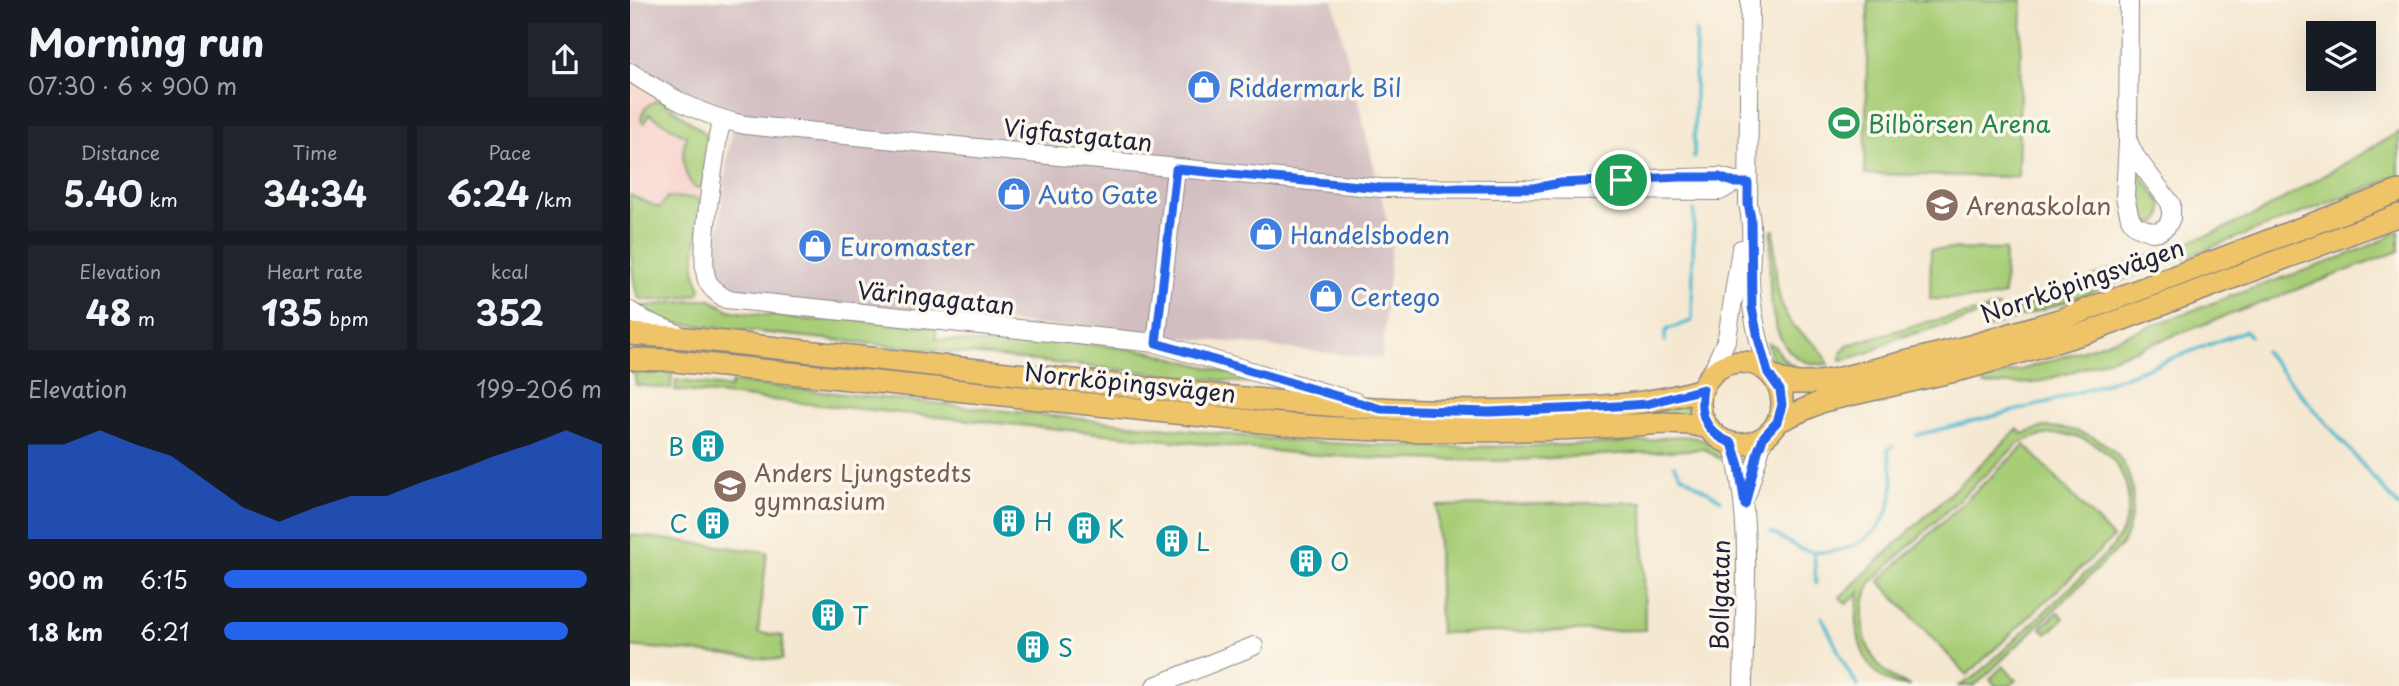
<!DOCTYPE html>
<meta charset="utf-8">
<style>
:root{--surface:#171b24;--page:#20242c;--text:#f1f3f6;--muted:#9ea1a6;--accent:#2563eb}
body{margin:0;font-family:"Playpen Sans",sans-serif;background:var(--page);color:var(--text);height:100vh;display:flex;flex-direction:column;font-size:26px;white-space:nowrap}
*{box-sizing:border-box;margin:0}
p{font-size:23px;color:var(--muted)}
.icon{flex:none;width:38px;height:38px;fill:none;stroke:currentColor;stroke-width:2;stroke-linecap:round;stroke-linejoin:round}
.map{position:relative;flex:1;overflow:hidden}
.drawer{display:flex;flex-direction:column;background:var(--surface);width:630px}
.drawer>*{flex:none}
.controls{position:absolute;left:1676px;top:21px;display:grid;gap:14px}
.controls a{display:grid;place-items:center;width:70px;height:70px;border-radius:0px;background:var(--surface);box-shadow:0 7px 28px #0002;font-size:35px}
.pin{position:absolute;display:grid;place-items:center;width:60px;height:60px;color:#fff;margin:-30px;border:4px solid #fff;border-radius:50%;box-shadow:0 2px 7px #0007}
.round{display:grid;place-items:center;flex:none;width:74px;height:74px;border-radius:0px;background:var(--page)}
.head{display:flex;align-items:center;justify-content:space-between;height:119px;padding:0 28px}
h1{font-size:38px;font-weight:700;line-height:52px}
.stats{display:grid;grid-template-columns:repeat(3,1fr);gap:10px;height:119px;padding:7px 28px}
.stats div{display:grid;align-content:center;border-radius:0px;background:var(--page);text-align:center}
.stats b{font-size:35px;font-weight:700}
.stats small{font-size:19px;font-weight:400}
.stats p{font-size:19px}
.chart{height:196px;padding:14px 28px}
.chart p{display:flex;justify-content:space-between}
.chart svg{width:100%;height:126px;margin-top:7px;fill:var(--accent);opacity:.7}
ul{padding:0 28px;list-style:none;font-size:23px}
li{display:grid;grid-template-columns:112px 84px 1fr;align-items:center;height:52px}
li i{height:18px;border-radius:9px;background:var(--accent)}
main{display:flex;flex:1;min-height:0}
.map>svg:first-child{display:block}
.built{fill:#f7d0c9}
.industrial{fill:#d2bec1}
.green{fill:#a8cd77;stroke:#657859;stroke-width:2}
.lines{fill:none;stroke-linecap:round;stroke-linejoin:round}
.stream{stroke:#52bad0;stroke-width:3.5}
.minor-casing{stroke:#8c8586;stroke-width:20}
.major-casing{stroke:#8c8586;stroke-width:24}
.minor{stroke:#fff;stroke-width:18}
.major{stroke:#efc469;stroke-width:21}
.route-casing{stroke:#fff;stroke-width:14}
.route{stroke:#2563eb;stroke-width:9}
.labels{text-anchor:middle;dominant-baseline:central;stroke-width:7;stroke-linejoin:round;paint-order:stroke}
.shop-label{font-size:24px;fill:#366cbe;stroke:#fbf7ec;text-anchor:start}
.leisure-label{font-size:24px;fill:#27864d;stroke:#fbf7ec;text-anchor:start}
.street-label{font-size:24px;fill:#22223b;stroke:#fbf7ec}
.education-label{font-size:24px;fill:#785e54;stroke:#fbf7ec;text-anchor:start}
.culture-label{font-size:24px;fill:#0d838f;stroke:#fbf7ec;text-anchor:start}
</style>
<main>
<section class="drawer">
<div class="head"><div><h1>Morning run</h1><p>07:30 · 6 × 900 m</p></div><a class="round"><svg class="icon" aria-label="share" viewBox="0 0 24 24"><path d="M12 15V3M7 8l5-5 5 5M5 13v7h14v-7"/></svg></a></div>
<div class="stats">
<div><p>Distance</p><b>5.40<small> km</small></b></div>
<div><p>Time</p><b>34:34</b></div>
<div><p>Pace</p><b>6:24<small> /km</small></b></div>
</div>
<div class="stats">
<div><p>Elevation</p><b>48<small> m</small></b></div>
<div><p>Heart rate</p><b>135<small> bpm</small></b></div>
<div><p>kcal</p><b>352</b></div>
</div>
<div class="chart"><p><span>Elevation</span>199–206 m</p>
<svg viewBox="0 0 160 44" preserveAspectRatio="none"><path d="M0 44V11L10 11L20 6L30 11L40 15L50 24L60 33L70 38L80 33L90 29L100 29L110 24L120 20L130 15L140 11L150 6L160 11V44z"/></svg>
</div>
<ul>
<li><b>900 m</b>6:15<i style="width:96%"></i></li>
<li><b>1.8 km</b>6:21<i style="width:91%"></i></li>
</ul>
</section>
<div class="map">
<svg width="1769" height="686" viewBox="0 0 1769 686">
<rect width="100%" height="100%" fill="#fbf7ec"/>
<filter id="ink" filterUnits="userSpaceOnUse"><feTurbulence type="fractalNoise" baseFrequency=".0143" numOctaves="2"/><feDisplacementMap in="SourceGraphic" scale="14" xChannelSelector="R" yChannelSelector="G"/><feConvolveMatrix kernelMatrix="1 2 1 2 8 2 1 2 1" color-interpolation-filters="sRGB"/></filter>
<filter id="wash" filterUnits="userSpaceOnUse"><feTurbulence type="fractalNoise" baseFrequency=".00686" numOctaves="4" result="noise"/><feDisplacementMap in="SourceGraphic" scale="28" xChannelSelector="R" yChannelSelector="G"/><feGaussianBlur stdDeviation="1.57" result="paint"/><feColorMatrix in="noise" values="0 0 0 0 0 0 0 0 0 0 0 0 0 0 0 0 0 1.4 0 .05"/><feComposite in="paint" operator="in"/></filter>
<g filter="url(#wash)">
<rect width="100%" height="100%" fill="#f5e8d1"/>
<polygon class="built" points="2,82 31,100 19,114 57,138 52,147 57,179 74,186 72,207 64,198 37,197 30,209 0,195"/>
<polygon class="industrial" points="0,0 703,0 762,240 752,359 597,342 115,298 96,289 84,271 98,153 107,109 65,96 0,58"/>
<g class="green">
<polygon points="1238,0 1392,0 1388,177 1235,174"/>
<path d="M31 100 75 133 78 147 74 186 71 188 64 187C53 176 50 150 57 137L19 114 14 123 11 121C12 109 19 102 31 100Z"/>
<polygon points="1769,132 1769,175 1759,180 1450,297 1354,329 1352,323 1484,268 1584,233 1629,213"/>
<polygon points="1501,161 1532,204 1532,216 1527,223 1512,221 1502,207"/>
<path d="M0 195 30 208 37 197 64 198 70 201 72 207C69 231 58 266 71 288L69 294C59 297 16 303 9 298 0 289 0 213 0 195Z"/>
<path d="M1142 230H1144C1146 262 1142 299 1163 325 1175 340 1192 344 1198 364 1131 371 1138 274 1142 230Z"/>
<path d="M1769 231V251L1511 348 1432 375 1404 383 1354 385 1353 380C1441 358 1525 324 1610 293 1660 274 1724 257 1769 231Z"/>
<polygon points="1301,249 1375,250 1374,295 1354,299 1300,299"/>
<polygon points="79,299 99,310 108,312 181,320 216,319 306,327 306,339 355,344 356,332 517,351 622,379 617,383 52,324 25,319 8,307"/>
<polygon points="1370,307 1332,321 1267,338 1240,352 1211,361 1211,353 1217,345 1293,323"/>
<path d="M1138 343C1148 346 1148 353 1155 360 1162 367 1173 370 1182 372V376C1157 375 1142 370 1138 343Z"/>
<path d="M4 348C47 348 89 357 132 356L621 408 1001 413 1046 407 1061 401 1063 416 732 423 4 352Z"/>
<polygon points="3,367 16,367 42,374 41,389 6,385"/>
<path d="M46 380 100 388 102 382 651 440C774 449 893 449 1015 441 1041 436 1060 432 1083 445 1091 449 1096 453 1099 461L1090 459 1075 449 869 461 733 458 673 454 45 390Z"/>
<path d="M1415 427C1487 428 1522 478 1492 545L1350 681 1343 686H1329L1346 676 1479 551C1533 486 1463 406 1388 444L1241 582C1223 623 1235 670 1280 686 1232 686 1220 629 1230 592L1216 604 1210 597 1388 429 1393 434Z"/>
<polygon points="1395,445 1483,538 1337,675 1249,581"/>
<polygon points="1013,502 1015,630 810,633 807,506"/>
<polygon points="0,535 137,552 128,633 153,636 152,660 0,646"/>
<polygon points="1428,612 1434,618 1417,634 1411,628"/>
<polygon points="1373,666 1386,680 1380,686 1366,686 1360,679"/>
</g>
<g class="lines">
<g class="stream">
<polyline points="1064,158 1066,31"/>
<polyline points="1035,341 1035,334 1038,329 1062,321 1064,210"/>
<polyline points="1634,351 1769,507"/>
<polyline points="1287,435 1412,404 1488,379 1615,331 1620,336"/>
<polyline points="1044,465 1051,475 1091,500"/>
<polyline points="1141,532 1170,549 1184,552 1186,583"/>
<path d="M1184 552C1226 554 1262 530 1263 484 1263 473 1260 461 1258 450L1262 446"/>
<polyline points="1192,617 1217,669 1228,686"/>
</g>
</g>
</g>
<g filter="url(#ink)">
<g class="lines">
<g class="minor-casing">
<g id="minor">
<path d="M1120 0 1118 204C1124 229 1120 255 1120 281 1121 313 1129 342 1138 373"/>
<path d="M0 72C37 96 72 116 115 125L751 188 1090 191 1105 182"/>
<path d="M92 120 88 136C84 166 68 256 77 280 81 289 88 294 96 299L526 343 726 402"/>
<polyline points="1498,141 1505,156 1541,204 1541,218 1537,226 1530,231 1522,232 1506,226 1500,218 1495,197 1498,141 1499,0"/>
<polyline points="983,180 1089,177 1112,183"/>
<polyline points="0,311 14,320 48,334"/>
<polyline points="526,343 546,169"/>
<polyline points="1080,377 1097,338 1111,249"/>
<path d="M1102 443C1124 520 1114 606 1113 686"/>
<polyline points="1117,494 1134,436"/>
<polyline points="525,686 624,646"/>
</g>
</g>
<g class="major-casing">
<g id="major">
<path d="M0 334 57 338C217 356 376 373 536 390 662 404 789 415 916 409 969 407 1021 405 1072 389"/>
<path d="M0 359 35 360 661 425C786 435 909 432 1034 423L1061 424 1079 428"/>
<circle cx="1111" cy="403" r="41"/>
<polyline points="1143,377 1161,383 1181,383 1206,379 1340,346 1432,319 1769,191"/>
<polyline points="1147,422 1193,401 1338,368 1459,332 1769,215"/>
</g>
</g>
<use href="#minor" class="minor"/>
<use href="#major" class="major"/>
</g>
</g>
<g class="lines" filter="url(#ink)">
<g class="route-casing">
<path id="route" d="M546 169 751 188H903L931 183 1050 177H1089L1105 183H1118V204L1121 218 1122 307 1128 338 1138 373 1150 390 1152 405 1147 422 1134 436 1128 451 1115 505 1109 466 1102 443C1077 434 1068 415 1073 389L1017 404 955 408 859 412 751 409 526 343Z"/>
</g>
<use href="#route" class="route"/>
</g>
<defs>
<g id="shop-disc" transform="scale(1.75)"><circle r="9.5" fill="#3f7fe0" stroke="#fbf7ec"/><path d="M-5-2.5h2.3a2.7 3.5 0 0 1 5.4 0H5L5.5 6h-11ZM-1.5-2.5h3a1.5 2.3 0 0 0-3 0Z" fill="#fff"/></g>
<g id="stadium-disc" transform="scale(1.75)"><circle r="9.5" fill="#2e9e5b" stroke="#fbf7ec"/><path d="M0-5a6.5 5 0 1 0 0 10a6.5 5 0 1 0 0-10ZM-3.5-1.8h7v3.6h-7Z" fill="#fff"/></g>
<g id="school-disc" transform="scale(1.75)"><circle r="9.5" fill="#8d6e63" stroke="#fbf7ec"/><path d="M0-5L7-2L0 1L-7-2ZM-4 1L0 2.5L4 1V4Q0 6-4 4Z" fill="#fff"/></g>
<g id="building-disc" transform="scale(1.75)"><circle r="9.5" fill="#0f9aa8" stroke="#fbf7ec"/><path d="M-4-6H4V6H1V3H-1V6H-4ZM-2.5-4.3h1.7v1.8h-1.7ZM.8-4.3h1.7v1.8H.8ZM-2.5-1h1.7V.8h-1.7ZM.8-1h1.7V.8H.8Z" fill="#fff"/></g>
</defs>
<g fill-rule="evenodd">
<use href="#shop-disc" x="574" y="87"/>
<use href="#stadium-disc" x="1214" y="123"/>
<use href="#shop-disc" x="384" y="194"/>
<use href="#school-disc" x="1312" y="205"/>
<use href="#shop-disc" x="636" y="234"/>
<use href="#shop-disc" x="185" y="246"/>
<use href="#shop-disc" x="696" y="296"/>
<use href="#building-disc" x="78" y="446"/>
<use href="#school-disc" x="100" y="486"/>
<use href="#building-disc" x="379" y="521"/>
<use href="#building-disc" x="83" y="523"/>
<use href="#building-disc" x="454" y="528"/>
<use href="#building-disc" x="542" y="541"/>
<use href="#building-disc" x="676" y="561"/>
<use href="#building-disc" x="198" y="615"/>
<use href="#building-disc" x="403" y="647"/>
</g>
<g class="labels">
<g class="shop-label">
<text x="598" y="87">Riddermark Bil</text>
<text x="408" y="194">Auto Gate</text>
<text x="660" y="234">Handelsboden</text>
<text x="210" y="246">Euromaster</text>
<text x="720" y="296">Certego</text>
</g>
<g class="leisure-label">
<text x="1238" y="123">Bilbörsen Arena</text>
</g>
<g class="street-label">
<text transform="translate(448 134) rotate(6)">Vigfastgatan</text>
<text transform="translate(1452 280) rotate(-19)">Norrköpingsvägen</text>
<text transform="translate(306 297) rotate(6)">Väringagatan</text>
<text transform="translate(500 382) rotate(6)">Norrköpingsvägen</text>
<text transform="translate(1089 595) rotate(-89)">Bollgatan</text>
</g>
<g class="education-label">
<text x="1336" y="205">Arenaskolan</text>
<text x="124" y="472">Anders Ljungstedts<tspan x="124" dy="28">gymnasium</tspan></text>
</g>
<g class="culture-label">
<text x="54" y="446" text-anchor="end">B</text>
<text x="404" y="521">H</text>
<text x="58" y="523" text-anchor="end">C</text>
<text x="478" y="528">K</text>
<text x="566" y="541">L</text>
<text x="700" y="561">O</text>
<text x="222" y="615">T</text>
<text x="428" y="647">S</text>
</g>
</g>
</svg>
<div class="controls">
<a><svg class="icon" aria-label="layers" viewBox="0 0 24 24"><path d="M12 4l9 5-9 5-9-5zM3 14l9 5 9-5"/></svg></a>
</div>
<div class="pin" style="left:991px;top:180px;background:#1e9e55"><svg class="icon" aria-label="arrive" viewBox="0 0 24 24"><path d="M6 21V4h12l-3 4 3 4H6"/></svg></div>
</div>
</main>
